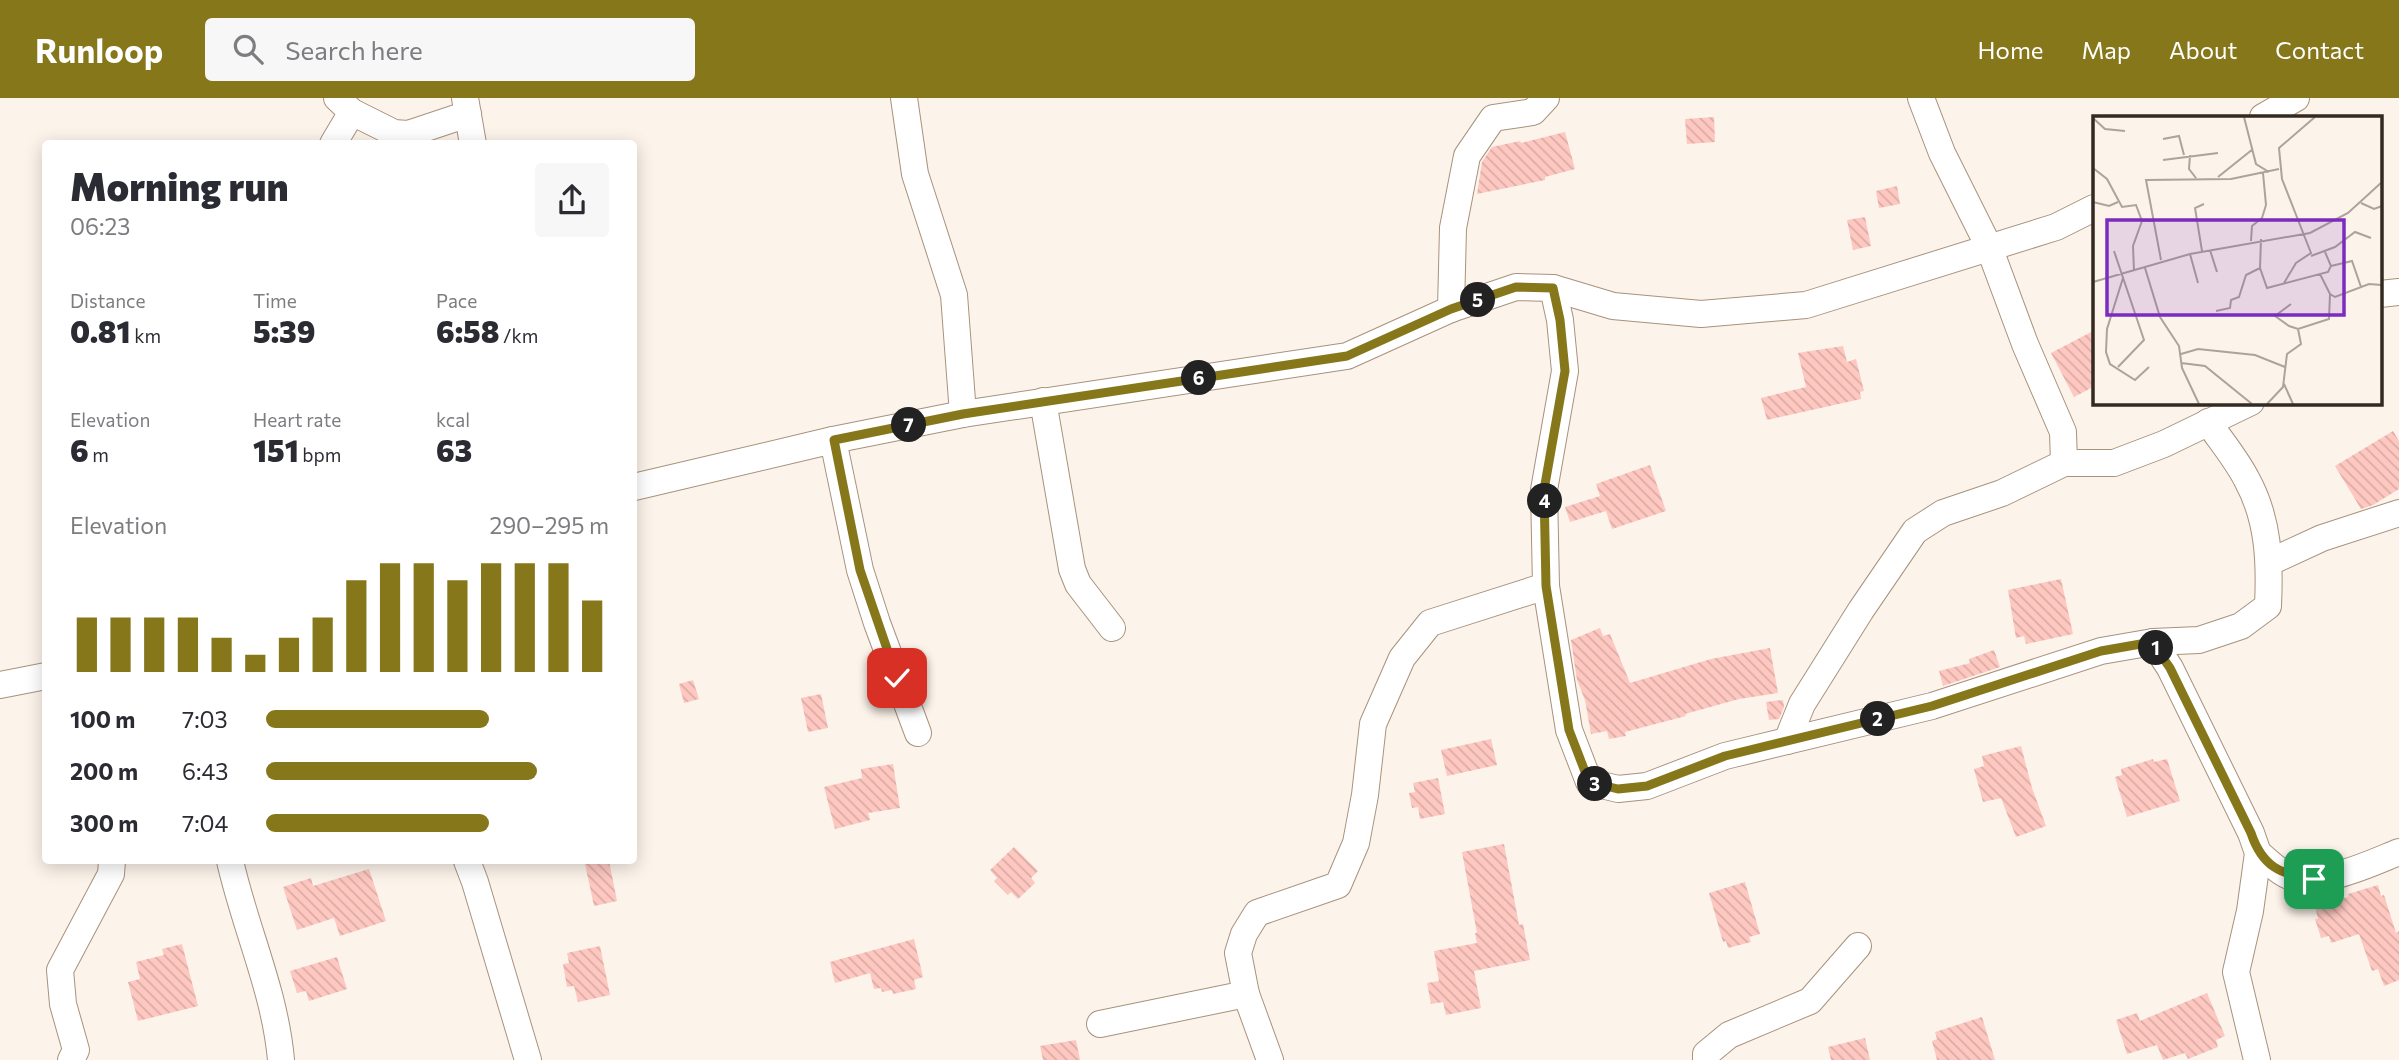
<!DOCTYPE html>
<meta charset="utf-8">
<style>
:root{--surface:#fff;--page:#f7f7f7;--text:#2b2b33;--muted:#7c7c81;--accent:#86771b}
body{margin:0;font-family:Commissioner,sans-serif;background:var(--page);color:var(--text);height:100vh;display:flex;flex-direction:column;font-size:26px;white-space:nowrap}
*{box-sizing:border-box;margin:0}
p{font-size:23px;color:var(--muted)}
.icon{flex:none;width:38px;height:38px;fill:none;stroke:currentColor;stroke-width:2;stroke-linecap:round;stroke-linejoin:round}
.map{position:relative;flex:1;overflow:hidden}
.sheet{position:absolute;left:42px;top:42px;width:595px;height:724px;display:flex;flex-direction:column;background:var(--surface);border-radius:7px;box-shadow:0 4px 18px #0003}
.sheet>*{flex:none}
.pin{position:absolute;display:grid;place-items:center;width:60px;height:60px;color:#fff;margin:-30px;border-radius:14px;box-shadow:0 4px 10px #0006}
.km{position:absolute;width:35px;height:35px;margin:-18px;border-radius:50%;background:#222;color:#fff;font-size:19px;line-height:35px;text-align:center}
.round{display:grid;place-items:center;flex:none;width:74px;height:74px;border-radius:7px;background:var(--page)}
.overview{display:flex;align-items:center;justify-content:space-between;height:119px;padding:0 28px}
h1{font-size:38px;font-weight:800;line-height:52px}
.figures{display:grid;grid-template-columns:repeat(3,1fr);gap:10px;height:119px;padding:7px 28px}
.figures div{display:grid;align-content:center}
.figures b{font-size:30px;font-weight:800}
.figures small{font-size:19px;font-weight:400}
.figures p{font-size:19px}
.chart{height:196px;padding:14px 28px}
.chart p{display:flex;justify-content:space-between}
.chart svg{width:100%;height:126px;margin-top:7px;stroke:var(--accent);stroke-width:6}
ul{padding:0 28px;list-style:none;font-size:23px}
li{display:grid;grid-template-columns:112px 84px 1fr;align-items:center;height:52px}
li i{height:18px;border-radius:9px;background:var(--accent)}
header{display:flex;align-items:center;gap:42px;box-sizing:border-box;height:98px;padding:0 35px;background:var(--accent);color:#fff}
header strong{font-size:33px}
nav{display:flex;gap:38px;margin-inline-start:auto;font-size:24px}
.search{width:490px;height:63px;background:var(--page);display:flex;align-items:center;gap:18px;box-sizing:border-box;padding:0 24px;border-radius:7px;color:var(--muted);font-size:26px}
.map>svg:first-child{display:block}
.building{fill:url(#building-back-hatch)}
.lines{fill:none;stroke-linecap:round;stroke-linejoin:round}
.minor-casing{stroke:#a8927d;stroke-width:28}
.minor{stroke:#fff;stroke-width:26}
.route-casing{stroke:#fff;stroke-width:14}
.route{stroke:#86771b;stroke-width:9}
.inset-road{fill:none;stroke:#aca39a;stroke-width:2}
.view{fill:#7b2cbf;fill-opacity:0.15;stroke:#7b2cbf;stroke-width:3.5}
.inset-edge{fill:none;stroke:#332a21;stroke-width:3.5}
</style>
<header>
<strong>Runloop</strong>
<div class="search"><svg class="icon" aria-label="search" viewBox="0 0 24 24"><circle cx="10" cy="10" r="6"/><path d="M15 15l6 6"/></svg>Search here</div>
<nav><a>Home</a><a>Map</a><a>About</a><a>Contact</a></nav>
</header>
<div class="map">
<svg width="2399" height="962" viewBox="0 0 2399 962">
<defs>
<pattern id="building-back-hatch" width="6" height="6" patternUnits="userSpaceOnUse" patternTransform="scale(1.75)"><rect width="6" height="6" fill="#fec8c1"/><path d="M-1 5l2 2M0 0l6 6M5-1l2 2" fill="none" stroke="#daaca6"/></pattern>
</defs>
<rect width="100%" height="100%" fill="#fcf3ea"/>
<g class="building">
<polygon points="1714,19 1715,44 1687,46 1685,21"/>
<polygon points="1565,34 1575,71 1545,79 1545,82 1477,96 1482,64 1492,49 1520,43 1521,45"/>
<polygon points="1897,88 1900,106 1879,110 1876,93"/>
<polygon points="1865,119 1871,148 1853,152 1847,122"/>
<polygon points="2095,232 2095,288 2074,299 2051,255"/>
<polygon points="1843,248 1847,264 1856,261 1864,293 1860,294 1861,301 1767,322 1761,300 1806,289 1798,255"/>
<polygon points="2393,333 2399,343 2399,391 2373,407 2361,411 2335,368"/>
<polygon points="1650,367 1666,413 1612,431 1606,413 1570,424 1565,409 1600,398 1596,386"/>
<polygon points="2061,481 2073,536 2026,546 2024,538 2016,540 2008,492"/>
<polygon points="1600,530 1603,538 1610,536 1630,585 1711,561 1770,550 1778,595 1739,601 1685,616 1686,618 1625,634 1626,638 1609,641 1607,633 1591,636 1585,602 1577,582 1571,542"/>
<polygon points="1994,552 2000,569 1943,588 1939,573 1970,565 1969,561"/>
<polygon points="693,582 699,601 684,605 679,586"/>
<polygon points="821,596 828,630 808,634 801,600"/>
<polygon points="1783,602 1784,609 1779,621 1769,622 1766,604"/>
<polygon points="1491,641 1497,667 1447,678 1441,652"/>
<polygon points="2021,648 2032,690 2046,728 2016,739 2001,700 1983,704 1974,671 1984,668 1982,658"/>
<polygon points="2153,661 2154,664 2167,661 2180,703 2127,719 2115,679 2122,677 2121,671"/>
<polygon points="893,666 900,710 868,715 870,722 835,731 824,689 862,680 861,671"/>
<polygon points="1438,680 1445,716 1420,721 1418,709 1412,710 1409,695 1415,694 1413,685"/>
<polygon points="1504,746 1519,827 1523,826 1530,862 1474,873 1481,910 1446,917 1443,904 1431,906 1427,885 1439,883 1434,853 1477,845 1475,835 1477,835 1462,754"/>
<polygon points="1014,749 1038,773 1031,780 1035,785 1018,801 1011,794 1008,797 994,783 997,780 990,772"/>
<polygon points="602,763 609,763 617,803 594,808 585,766"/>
<polygon points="369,771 386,823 340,838 334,820 297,832 283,789 311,780 313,788"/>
<polygon points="1745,784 1760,836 1749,839 1751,844 1728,850 1726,843 1723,844 1709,795"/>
<polygon points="2378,787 2381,798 2384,797 2396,835 2399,833 2399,882 2384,888 2378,871 2372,873 2359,836 2331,845 2329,838 2321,840 2315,821 2318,821 2315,808 2348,799 2348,796"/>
<polygon points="914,841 923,879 914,882 916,891 893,896 892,892 882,894 881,890 874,891 870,875 835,885 830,864"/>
<polygon points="182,846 198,908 138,923 128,884 140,881 136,864 164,857 162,851"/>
<polygon points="600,848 610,897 578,904 574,888 567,889 563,866 569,865 567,855"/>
<polygon points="337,859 347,891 309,903 306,893 297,895 290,873"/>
<polygon points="2207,895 2225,938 2216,942 2218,949 2188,961 2185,955 2163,962 2157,947 2127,956 2116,922 2137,915 2140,923"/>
<polygon points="1982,919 1995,962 1937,962 1932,943 1937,941 1935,934"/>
<polygon points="1865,940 1870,962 1831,962 1828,949"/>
<polygon points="1076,942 1080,962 1043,962 1040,948"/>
</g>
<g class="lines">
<g class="minor-casing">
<g id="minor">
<polyline points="337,0 352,14 394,35 408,36 468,16"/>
<polyline points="465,0 473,46"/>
<polyline points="904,0 915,76 954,197 963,316"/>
<polyline points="2263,19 2296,0"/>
<polyline points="333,46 352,14"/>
<path d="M1553 190 1560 222 1565 273 1544 392 1546 488 1569 632 1589 684 1618 691 1647 688 1725 658 1932 608 2101 553 2153 544 2199 542 2241 528 2268 508C2270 465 2269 422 2247 382 2237 362 2221 343 2208 324"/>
<polyline points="2380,196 2399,194"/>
<polyline points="1451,211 1453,130 1467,58 1493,20 1533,14 1546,0"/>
<polyline points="1043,303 1072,471 1078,486 1112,530"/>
<polyline points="833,342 860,472 877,525 918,635"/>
<polyline points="2064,365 2114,365 2164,346 2251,304"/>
<polyline points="634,389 833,342 963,316 1347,258 1451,211 1516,189 1553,190 1613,208 1701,216 1806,207 2056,129 2094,110"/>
<polyline points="2270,464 2322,440 2399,415"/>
<polyline points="2153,544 2170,570 2251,735 2258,755 2250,813 2236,874 2257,962"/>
<polyline points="0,587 46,578"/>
<polyline points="1787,643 1802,606 1861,512 1915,433 1943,415 2002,395 2064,365 2063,334 2025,246 1989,149 1942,55 1921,0"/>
<path d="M2258 755C2267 762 2278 774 2289 778 2322 789 2369 766 2399 754"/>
<path d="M230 763C245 830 275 893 281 962"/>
<polyline points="467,763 475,784 528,962"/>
<polyline points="1246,896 1270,962"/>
<polyline points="1100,926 1246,896 1238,855 1244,836 1257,815 1338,787 1356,745 1365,697 1373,626 1402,560 1430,525 1546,488"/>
<polyline points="71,962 76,952 63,906 60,872 111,776 112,763"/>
<polyline points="1706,962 1706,956 1729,937 1810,903 1858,848"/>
</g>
</g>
<use href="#minor" class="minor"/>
</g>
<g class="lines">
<g class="route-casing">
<path id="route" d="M897 580 860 472 834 342 963 316 1347 258 1451 211 1516 189 1553 190 1560 222 1565 273 1544 392 1546 488 1569 632 1589 684 1618 691 1647 688 1725 658 1932 608 2101 553 2152 544 2170 570 2251 735C2262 768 2280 777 2314 781"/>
</g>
<use href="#route" class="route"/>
</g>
<g transform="translate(2093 18)">
<rect width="289" height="289" fill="#fcf3ea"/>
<path class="inset-road" d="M151 1 163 48 176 56M0 2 12 13 32 15M70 23 86 20 91 39M97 39 96 53 103 62M70 44 125 37M0 52 14 63 29 91 43 89 49 105H61M125 61 160 33M0 86 16 90 25 86M268 87 281 93 289 90M168 123 167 152 174 172 235 156 238 150 232 136M158 125 159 110 169 102 173 89 170 57M117 134 124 156M21 135 51 224 25 251M109 135 102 92 111 88M97 138 105 167M218 140 242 131 262 116 278 122M68 144 53 64 138 63 186 53M238 150 259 145 268 171M52 152 67 201 86 230 89 252 106 288M41 155 40 130 49 105M30 162 14 213 13 236 17 248 42 264 56 251M0 166 97 138 217 117 255 97 289 66M191 167 203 147 218 137 189 63 186 32 222 1M237 178 242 181 276 168 289 169M198 188 182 200 196 210 205 213 236 203 237 178 227 158M123 195 137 192 138 184 146 181 153 159 167 152M88 238 105 233 162 239 192 251M88 247 112 250 159 288M191 268 200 288M174 288 190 271 194 238 208 228 205 213"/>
<path class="view" d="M14 104H251V199H14Z"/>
<rect width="289" height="289" class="inset-edge"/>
</g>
</svg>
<div class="pin" style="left:2314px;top:781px;background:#1e9e55"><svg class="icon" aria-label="arrive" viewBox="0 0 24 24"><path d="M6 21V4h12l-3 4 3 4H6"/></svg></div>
<div class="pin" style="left:897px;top:580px;background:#d93025"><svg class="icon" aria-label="check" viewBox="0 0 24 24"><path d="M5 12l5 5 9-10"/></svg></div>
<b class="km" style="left:2156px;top:550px">1</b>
<b class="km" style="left:1878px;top:621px">2</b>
<b class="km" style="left:1595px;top:686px">3</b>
<b class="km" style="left:1545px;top:403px">4</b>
<b class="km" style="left:1478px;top:202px">5</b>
<b class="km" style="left:1199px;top:280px">6</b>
<b class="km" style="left:909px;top:327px">7</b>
<section class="sheet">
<div class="overview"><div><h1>Morning run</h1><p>06:23</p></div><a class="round"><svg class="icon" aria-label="share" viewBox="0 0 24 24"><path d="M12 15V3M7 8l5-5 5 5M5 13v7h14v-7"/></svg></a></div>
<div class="figures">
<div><p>Distance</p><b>0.81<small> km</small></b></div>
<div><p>Time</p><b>5:39</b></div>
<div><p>Pace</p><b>6:58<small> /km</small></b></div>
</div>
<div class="figures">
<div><p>Elevation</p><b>6<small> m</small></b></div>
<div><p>Heart rate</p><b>151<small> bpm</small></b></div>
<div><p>kcal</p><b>63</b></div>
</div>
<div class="chart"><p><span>Elevation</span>290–295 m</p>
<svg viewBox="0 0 160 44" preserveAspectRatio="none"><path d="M5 44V25M15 44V25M25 44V25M35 44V25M45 44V32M55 44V38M65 44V32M75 44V25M85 44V12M95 44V6M105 44V6M115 44V12M125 44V6M135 44V6M145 44V6M155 44V19"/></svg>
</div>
<ul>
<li><b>100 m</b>7:03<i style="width:65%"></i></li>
<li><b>200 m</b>6:43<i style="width:79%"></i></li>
<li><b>300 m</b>7:04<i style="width:65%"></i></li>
</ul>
</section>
</div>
